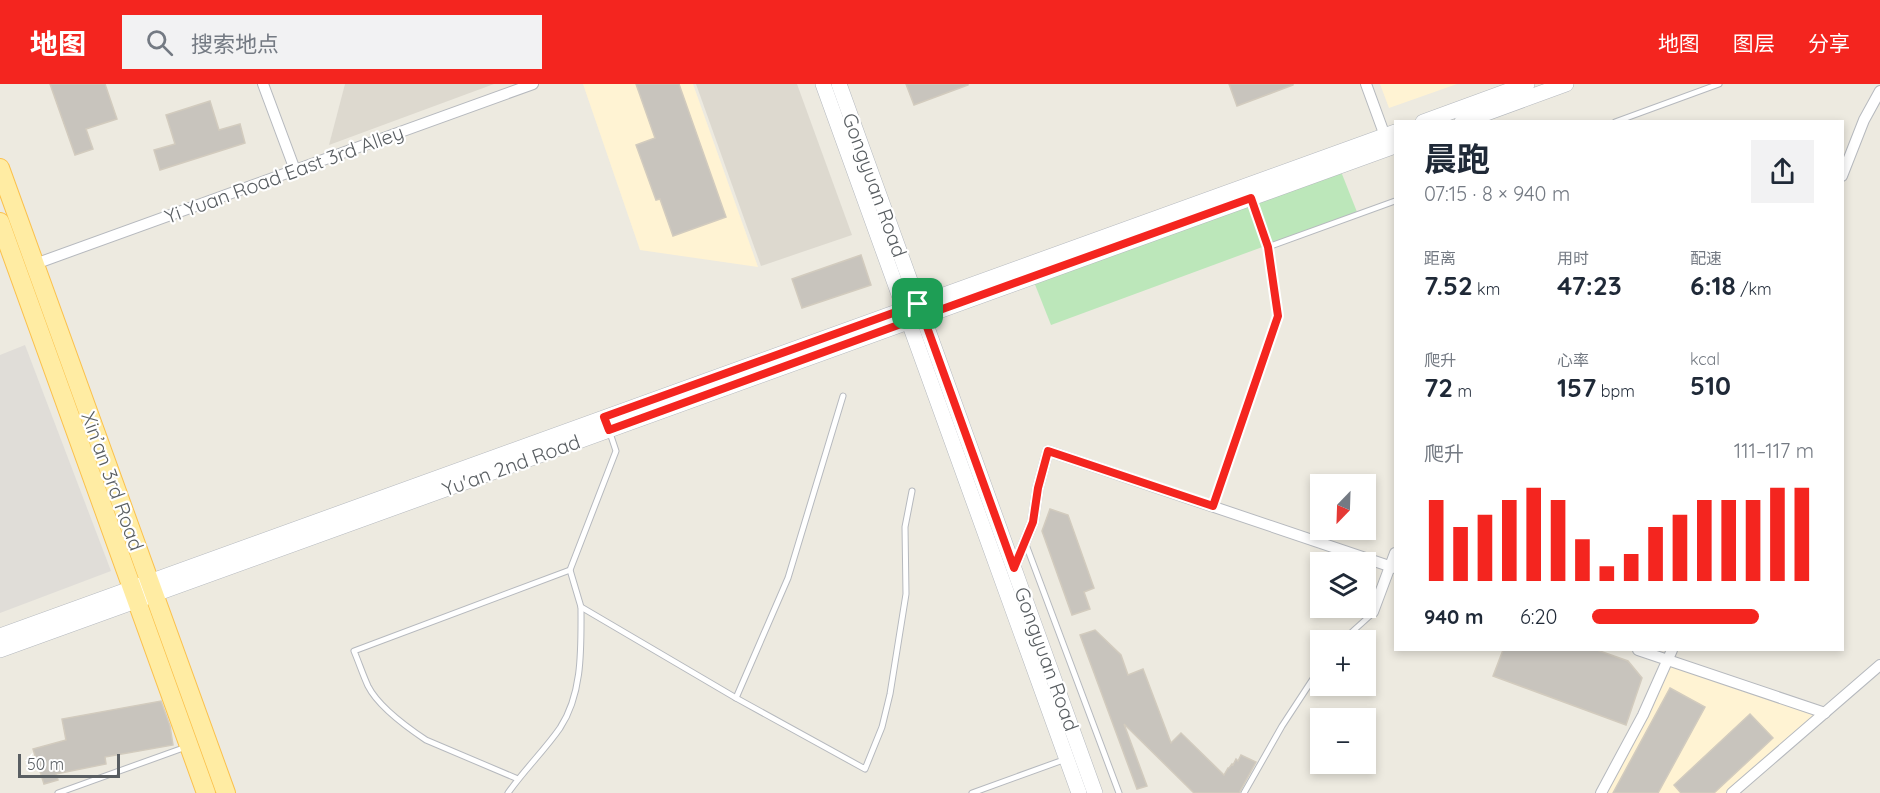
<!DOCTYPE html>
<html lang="zh">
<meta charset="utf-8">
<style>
:root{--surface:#fff;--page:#f2f2f3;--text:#1f2937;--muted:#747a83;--accent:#f4251f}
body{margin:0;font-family:Quicksand,"Noto Sans SC",sans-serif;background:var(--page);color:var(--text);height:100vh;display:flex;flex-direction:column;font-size:22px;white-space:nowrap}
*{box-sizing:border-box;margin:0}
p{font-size:20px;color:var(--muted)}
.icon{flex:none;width:33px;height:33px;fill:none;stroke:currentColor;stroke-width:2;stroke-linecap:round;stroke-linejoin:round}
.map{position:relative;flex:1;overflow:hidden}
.sheet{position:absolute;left:1394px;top:36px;width:450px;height:531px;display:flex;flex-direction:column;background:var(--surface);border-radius:0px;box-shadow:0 3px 9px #0003}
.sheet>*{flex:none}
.needle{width:39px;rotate:203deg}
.controls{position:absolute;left:1310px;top:390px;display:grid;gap:12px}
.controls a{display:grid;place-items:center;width:66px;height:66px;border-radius:0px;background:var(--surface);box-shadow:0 3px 9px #0003;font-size:30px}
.scale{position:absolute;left:18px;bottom:15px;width:102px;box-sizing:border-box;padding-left:6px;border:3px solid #595e62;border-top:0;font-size:16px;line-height:21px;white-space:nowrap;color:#595e62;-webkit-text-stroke:4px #fff;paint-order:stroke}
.pin{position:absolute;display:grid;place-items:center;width:51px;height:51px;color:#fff;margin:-26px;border-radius:12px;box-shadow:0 3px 9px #0006}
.round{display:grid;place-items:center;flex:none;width:63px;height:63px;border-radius:0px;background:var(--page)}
.summary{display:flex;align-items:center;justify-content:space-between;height:102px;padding:0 30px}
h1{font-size:33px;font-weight:700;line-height:45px}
.metrics{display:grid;grid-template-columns:repeat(3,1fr);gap:9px;height:102px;padding:6px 30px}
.metrics div{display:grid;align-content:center}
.metrics b{font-size:26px;font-weight:700}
.metrics small{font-size:16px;font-weight:400}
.metrics p{font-size:16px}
.chart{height:168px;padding:12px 30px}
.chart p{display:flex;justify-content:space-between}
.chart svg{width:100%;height:108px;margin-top:6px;stroke:var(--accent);stroke-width:6}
ul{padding:0 30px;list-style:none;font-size:20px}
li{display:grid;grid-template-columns:96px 72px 1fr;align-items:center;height:45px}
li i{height:15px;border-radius:8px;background:var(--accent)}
header{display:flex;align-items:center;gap:36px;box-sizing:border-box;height:84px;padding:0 30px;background:var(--accent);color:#fff}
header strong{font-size:28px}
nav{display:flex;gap:33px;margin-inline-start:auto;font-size:21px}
.search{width:420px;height:54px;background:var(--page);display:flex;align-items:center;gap:15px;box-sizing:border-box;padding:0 21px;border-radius:0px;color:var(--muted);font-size:22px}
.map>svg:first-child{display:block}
.commercial{fill:#fff3d3}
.industrial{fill:#e0ddd8}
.education{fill:#ddd9cf}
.green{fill:#bce7ba}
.building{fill:#c8c4bd;stroke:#d2cbbe;stroke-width:1.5}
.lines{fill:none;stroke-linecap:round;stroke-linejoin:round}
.lane-casing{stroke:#b6b9be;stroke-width:7}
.street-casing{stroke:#b6b9be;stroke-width:12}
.secondary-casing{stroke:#b4b8be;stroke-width:16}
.primary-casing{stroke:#fbc14c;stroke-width:20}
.lane{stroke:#fff;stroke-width:5}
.street{stroke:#fff;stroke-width:10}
.secondary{stroke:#fff;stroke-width:15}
.primary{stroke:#ffeca3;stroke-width:18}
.route-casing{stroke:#fff;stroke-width:12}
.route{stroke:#f4251f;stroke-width:8}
.labels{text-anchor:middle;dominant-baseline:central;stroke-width:4.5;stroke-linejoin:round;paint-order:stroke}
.street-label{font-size:20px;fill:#595e62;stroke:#fff}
</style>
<header>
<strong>地图</strong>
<div class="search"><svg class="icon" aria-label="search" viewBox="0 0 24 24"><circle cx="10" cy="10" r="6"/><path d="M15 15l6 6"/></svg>搜索地点</div>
<nav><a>地图</a><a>图层</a><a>分享</a></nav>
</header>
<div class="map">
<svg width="1880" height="709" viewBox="0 0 1880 709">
<rect width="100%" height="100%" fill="#edeae0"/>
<g class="commercial">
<polygon points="583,0 693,0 758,183 640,166"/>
<polygon points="1380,0 1457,0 1389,24"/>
<polygon points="1671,581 1818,631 1726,709 1605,709"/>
</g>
<polygon class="industrial" points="25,261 111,487 0,529 0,271"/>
<g class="education">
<polygon points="345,0 494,0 329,61"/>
<polygon points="696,0 797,0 852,151 761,182"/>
</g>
<polygon class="green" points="1340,85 1357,128 1051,241 1034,198"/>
<g class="building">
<polygon points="50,0 105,0 117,35 86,45 93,65 75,71"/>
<polygon points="636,0 679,0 726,133 673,152 660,115 656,116 636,61 655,54"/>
<polygon points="906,0 968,0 968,1 914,21"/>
<polygon points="1229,0 1293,0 1293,1 1237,22"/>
<polygon points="210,17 219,46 240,40 245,59 160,86 154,66 175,60 166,31"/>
<polygon points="861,171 871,201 802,224 792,195"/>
<polygon points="1050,425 1068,431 1094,504 1084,508 1090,525 1072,531 1042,447"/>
<polygon points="1095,546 1121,571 1128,591 1143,585 1171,659 1181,649 1224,691 1228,684 1229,684 1232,680 1233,681 1236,675 1238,677 1241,671 1256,678 1239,709 1194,709 1124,640 1147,702 1137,705 1080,551"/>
<polygon points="1503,566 1597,566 1628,577 1642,594 1626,641 1493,592"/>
<polygon points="1670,604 1705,623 1658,709 1613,709"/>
<polygon points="161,617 170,642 173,661 105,673 106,680 56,690 58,696 44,700 33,665 66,656 62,635"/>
<polygon points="1750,630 1773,654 1714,709 1681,709 1674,701"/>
</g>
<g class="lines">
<g class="lane-casing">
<g id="lane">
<polyline points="1615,38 1719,0"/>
<polyline points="1252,116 1268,163"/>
<polyline points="610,349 616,367 570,486 581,523 736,614 865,685 882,643 890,610 906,510 905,443 912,407"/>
<polyline points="1213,422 1278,232 1268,163 1395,117"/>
<polyline points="1025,458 1119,709"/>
<polyline points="1343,556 1373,529"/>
<polyline points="736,614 788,494 843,312"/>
<path d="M518 695 426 656C408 644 378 622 368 602 363 591 359 579 354 567L570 486"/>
<polyline points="58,709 186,663"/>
<path d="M508 709C524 686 544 667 560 644 583 609 581 564 581 523"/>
<polyline points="972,709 1066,675"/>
<polyline points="1244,709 1282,642 1320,584"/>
</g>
</g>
<g class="street-casing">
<g id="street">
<polyline points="263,0 295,86"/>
<polyline points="1366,0 1385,52"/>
<polyline points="1842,92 1864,36 1880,7"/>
<polyline points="35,180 533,0"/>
<polyline points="1014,484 1033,438 1038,404 1048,367 1395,484"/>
<polyline points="1373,528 1395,469"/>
<polyline points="1638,566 1825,629"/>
<polyline points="1601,709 1643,631 1672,566"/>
<polyline points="1732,709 1880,581"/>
</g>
</g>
<g class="secondary-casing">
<g id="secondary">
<polyline points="823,0 1079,709"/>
<polyline points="839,0 1095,709"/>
<polyline points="1423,38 1527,0"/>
<polyline points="1462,38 1566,0"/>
<polyline points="0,552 1395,48"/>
<polyline points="0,566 1395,62"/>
</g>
</g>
<g class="primary-casing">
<g id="primary">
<polyline points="0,84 226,709"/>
<polyline points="0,138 206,709"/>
</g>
</g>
<use href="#lane" class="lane"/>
<use href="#street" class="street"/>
<use href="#secondary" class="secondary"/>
<use href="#primary" class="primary"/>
</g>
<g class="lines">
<g class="route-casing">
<polyline id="route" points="918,220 604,333 609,346 923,232 1014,484 1033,438 1038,404 1048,367 1213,422 1278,232 1268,163 1251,114 923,232 918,220"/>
</g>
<use href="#route" class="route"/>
</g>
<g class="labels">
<g class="street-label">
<text transform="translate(284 90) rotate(-20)">Yi Yuan Road East 3rd Alley</text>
<text transform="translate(875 101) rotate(70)">Gongyuan Road</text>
<text transform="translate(511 381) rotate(-20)">Yu'an 2nd Road</text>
<text transform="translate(113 397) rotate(70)">Xin’an 3rd Road</text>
<text transform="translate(1047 575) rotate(70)">Gongyuan Road</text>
</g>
</g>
</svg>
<div class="controls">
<a><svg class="needle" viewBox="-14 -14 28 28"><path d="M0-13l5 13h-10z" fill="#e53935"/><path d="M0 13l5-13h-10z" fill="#747a83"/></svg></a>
<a><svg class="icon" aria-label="layers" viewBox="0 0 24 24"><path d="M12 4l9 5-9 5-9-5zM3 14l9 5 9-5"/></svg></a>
<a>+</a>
<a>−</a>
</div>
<div class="scale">50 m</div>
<div class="pin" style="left:918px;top:220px;background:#1e9e55"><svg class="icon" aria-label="arrive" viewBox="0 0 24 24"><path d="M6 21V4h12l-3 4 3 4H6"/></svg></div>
<section class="sheet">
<div class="summary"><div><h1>晨跑</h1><p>07:15 · 8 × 940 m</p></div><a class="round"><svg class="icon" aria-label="share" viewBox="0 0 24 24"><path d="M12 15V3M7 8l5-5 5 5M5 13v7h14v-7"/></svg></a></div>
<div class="metrics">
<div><p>距离</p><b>7.52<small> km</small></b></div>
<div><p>用时</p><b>47:23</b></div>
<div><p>配速</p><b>6:18<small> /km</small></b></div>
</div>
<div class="metrics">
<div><p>爬升</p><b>72<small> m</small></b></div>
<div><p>心率</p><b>157<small> bpm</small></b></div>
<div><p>kcal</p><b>510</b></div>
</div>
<div class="chart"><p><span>爬升</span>111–117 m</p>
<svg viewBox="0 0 160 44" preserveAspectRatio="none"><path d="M5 44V11M15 44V22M25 44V17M35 44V11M45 44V6M55 44V11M65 44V27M75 44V38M85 44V33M95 44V22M105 44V17M115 44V11M125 44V11M135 44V11M145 44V6M155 44V6"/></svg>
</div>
<ul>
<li><b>940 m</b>6:20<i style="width:75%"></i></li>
</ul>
</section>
</div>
